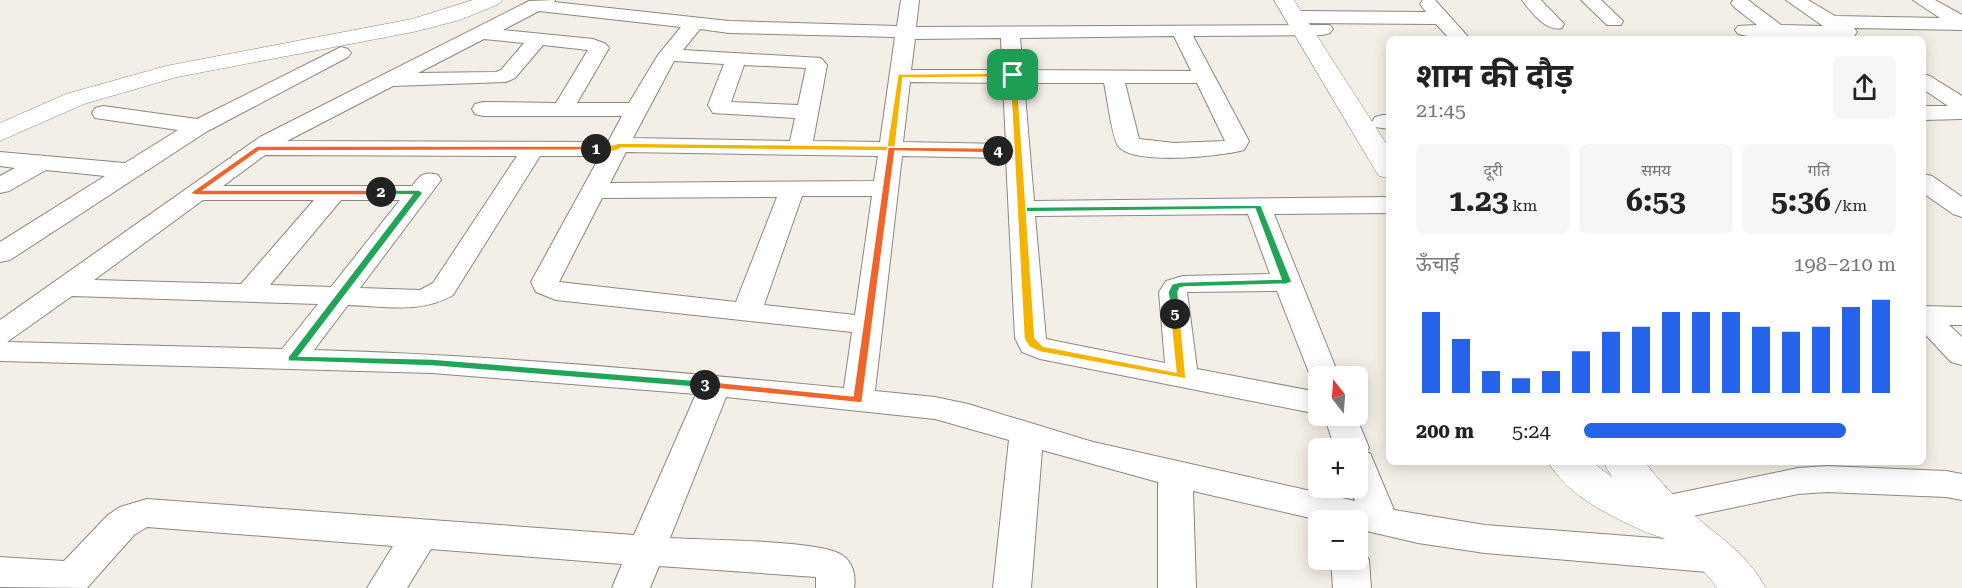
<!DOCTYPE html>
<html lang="hi">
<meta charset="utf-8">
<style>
:root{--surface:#fff;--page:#f6f6f6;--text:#222;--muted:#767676;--accent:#2563eb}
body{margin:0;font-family:"Roboto Serif","Noto Sans Devanagari",serif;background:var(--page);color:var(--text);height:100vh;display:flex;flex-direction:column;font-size:22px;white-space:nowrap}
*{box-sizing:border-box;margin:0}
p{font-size:20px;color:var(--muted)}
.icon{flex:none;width:33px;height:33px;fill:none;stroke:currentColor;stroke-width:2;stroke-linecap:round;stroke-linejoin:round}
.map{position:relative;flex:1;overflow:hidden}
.details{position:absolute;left:1386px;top:36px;width:540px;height:429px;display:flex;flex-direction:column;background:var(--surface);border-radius:9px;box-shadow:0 3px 15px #0003}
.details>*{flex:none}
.needle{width:39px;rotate:343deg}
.fabs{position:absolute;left:1308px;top:366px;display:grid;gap:12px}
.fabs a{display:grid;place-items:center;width:60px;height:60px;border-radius:9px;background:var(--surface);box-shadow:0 3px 15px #0003;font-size:30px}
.pin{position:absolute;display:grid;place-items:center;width:51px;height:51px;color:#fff;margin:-26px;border-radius:12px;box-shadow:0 3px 9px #0006}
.km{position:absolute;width:30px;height:30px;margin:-15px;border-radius:50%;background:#222;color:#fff;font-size:16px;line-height:30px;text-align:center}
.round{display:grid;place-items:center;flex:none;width:63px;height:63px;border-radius:9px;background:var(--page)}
.head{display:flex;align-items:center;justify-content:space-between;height:102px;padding:0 30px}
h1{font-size:33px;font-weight:700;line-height:45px}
.stats{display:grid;grid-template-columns:repeat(3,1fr);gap:9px;height:102px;padding:6px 30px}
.stats div{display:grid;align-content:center;border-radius:9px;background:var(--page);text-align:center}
.stats b{font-size:30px;font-weight:700}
.stats small{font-size:16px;font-weight:400}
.stats p{font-size:16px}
.chart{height:168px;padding:12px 30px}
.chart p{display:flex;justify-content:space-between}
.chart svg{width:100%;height:108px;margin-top:6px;stroke:var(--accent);stroke-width:6}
ul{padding:0 30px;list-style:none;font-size:20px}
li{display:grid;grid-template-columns:96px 72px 1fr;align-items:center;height:45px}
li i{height:15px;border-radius:8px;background:var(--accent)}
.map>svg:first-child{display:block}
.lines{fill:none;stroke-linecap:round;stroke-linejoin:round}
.minor-casing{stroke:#8b877f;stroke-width:2}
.tertiary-casing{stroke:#8b877f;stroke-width:1}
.minor{fill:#fff;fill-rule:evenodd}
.tertiary{fill:#fff;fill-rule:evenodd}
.split-1{fill:#f5b400;stroke:#fff;stroke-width:1.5}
.split-2{fill:#f0652b;stroke:#fff;stroke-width:1.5}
.split-3{fill:#22a559;stroke:#fff;stroke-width:1.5}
.split-4{fill:#f0652b;stroke:#fff;stroke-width:1.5}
.split-5{fill:#22a559;stroke:#fff;stroke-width:1.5}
.split-6{fill:#f5b400;stroke:#fff;stroke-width:1.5}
</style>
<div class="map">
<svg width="1962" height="588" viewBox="0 0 1962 588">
<rect width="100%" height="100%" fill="#f4efe6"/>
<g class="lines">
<g class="minor-casing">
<g id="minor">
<path d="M555 0 554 2 729 21 897 26 901 0H919L916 27 1330 25 1333 29 1330 33 1323 35 1193 36 1249 141 1244 150C1222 156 1133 166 1118 146 1112 137 1107 96 1104 83H1024L1034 201 1389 197V213L1274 214 1339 376H1318V385L1313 383 1277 291 1187 292 1197 369 1318 392V414L1040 359 1022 352 1015 338 1006 158 902 156 875 391 935 397 968 404 1093 442 1355 501 1350 488H1358V448H1335L1324 416H1356L1369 448 1366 452 1370 453 1394 510 1485 525 1719 543 1732 548 1738 558 1732 568 1719 573 1485 553 1418 543 1358 529V520H1319L1193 491 1196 588H1158V482L1042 450 1031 588H993L1009 440 935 419 726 397 670 538C703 540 821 540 842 555 853 562 856 576 854 588H816V577L659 566 650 588H612L622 564 431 549 407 588H367L393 546 147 527 134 535 87 588 0 587V557L64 561 108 515 120 507 147 499 634 535 696 394 432 373 0 361V320L260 137 529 1ZM539 11 681 27 658 55 629 103H577L609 48 606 44 593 39 503 30ZM700 29 729 33 895 37 880 142 813 141 827 65 821 58 683 50ZM1174 36 1191 71 1023 70 1020 38ZM1001 38 1002 70H911L915 39ZM484 39 524 43 501 70 496 72 418 73ZM543 45 588 50 556 103 483 102 475 104 472 109 475 114 483 116H622L608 142 287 141 393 86 506 82 515 78ZM674 61 724 64 708 105 713 113 795 118 790 141 633 138ZM744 65 806 68 798 105 731 102ZM910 82 1003 83 1006 144 903 142ZM1125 83H1197L1225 141 1174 143 1139 139ZM626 152 878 156 874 181 610 183ZM265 155 517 156 433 283 420 290 360 288 441 180 438 175C424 171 420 175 412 186H223ZM540 156H600L531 282 536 292 556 300 852 332 844 388C667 371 491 355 314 350L348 305C383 306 422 314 453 295ZM802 196H872L855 315 764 305ZM777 197 736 302 559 282 602 198ZM203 200H314L241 284 94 280ZM341 200H400L331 287 270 285ZM1248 214 1270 274 1183 276 1166 281 1159 292 1165 363 1046 339 1035 216ZM72 296 318 304 282 349 7 342Z"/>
<polygon points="1423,0 1435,0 1470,39 1450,39 1436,24 1300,23 1293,21 1291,17 1293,13 1300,11 1426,12 1420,4"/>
<path d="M1522 0H1541L1564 24 1562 28C1546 32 1531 12 1522 0Z"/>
<polygon points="1581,0 1601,0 1623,21 1621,25 1607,25"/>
<path d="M1733 0H1748L1781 25 1823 26 1786 0H1808L1835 16 1940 18 1913 0H1935L1962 15V30L1854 28 1857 32 1854 36 1847 38 1787 37C1778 40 1749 37 1738 34L1735 30 1738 26 1757 25 1734 7 1731 3Z"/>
<polygon points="341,47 348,49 351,53 348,57 206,132 10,260 0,262 0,242 105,176 46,170 9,191 0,193 0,176 15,168 0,166 0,152 125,163 178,130 95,118 92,113 95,108 103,106 197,119"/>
<polygon points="1923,74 1930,76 1962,96 1962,119 1923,120 1923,106 1948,106 1923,89"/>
<polygon points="1383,115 1389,115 1389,129 1375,127 1372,122 1375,117"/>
<polygon points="1923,174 1932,176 1962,197 1962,217 1953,214 1923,193"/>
<polygon points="1923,306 1962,307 1962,325 1949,325 1962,337 1962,365 1951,362 1923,332"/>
<polygon points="1827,466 1946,471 1962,474 1962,500 1946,497 1827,492 1798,494 1664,522 1651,519 1646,509 1651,499 1664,496 1798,468"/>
<polygon points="1358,548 1363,549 1369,560 1371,588 1333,588 1331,560 1358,560"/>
</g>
</g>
<g class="tertiary-casing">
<g id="tertiary">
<polygon points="473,0 502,0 499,4 460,20 413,32 177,77 84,104 0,141 0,123 66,94 166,66 412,19"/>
<polygon points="1274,0 1294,0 1389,148 1389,178 1379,176 1375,170"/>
<path d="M1548 462H1592L1612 477 1603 462H1645C1656 478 1686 509 1702 522 1727 542 1750 559 1766 588H1717C1704 570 1686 552 1667 540 1660 536 1649 534 1641 530 1607 514 1568 496 1548 462Z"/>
</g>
</g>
<use href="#minor" class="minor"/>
<use href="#tertiary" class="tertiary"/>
</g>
<path class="split-1" d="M1013 73 1016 77 903 78 895 149 891 151 621 148C615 153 598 153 592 149 599 144 610 147 618 143L887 146 898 74Z"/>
<polygon class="split-2" points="596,146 600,149 599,150 259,151 204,190 381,190 385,192 381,195 195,195 190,193 257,146"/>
<polygon class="split-3" points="381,190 419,190 423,193 299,356 432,359 705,381 710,385 705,388 432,366 288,361 288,357 412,195 378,194 378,191"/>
<polygon class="split-4" points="888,147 998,148 1002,151 998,153 895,151 862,403 701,387 701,382 705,381 853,396"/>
<polygon class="split-5" points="998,148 1018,149 1022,151 1026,207 1261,205 1292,282 1287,284 1185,287 1180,288 1178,292 1180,314 1172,316 1168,292 1172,284 1180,282 1281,279 1255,209 1021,212 1017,209 1014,153 995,152 994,151"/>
<polygon class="split-6" points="1013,73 1017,75 1035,338 1043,346 1176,372 1170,314 1175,310 1180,314 1186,379 1040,352 1029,347 1024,338 1010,75"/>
</svg>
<div class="fabs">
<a><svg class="needle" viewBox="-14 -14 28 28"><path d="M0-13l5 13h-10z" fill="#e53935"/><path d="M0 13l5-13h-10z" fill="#767676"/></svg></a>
<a>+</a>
<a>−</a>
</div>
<div class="pin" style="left:1013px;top:75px;background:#1e9e55"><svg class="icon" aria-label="arrive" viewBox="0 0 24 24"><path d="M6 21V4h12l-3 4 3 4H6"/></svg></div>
<b class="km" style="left:596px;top:149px">1</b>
<b class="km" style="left:381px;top:192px">2</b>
<b class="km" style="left:705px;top:385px">3</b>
<b class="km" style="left:998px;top:151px">4</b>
<b class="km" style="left:1175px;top:314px">5</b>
<section class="details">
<div class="head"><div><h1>शाम की दौड़</h1><p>21:45</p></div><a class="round"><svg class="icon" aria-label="share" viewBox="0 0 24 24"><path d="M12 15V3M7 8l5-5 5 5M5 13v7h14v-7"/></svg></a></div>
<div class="stats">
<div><p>दूरी</p><b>1.23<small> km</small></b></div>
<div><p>समय</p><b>6:53</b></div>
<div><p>गति</p><b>5:36<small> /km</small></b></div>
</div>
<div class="chart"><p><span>ऊँचाई</span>198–210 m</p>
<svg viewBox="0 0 160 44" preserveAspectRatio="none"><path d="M5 44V11M15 44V22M25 44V35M35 44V38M45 44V35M55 44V27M65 44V19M75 44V17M85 44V11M95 44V11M105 44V11M115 44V17M125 44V19M135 44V17M145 44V9M155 44V6"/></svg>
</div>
<ul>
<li><b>200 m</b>5:24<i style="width:84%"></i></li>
</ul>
</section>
</div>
